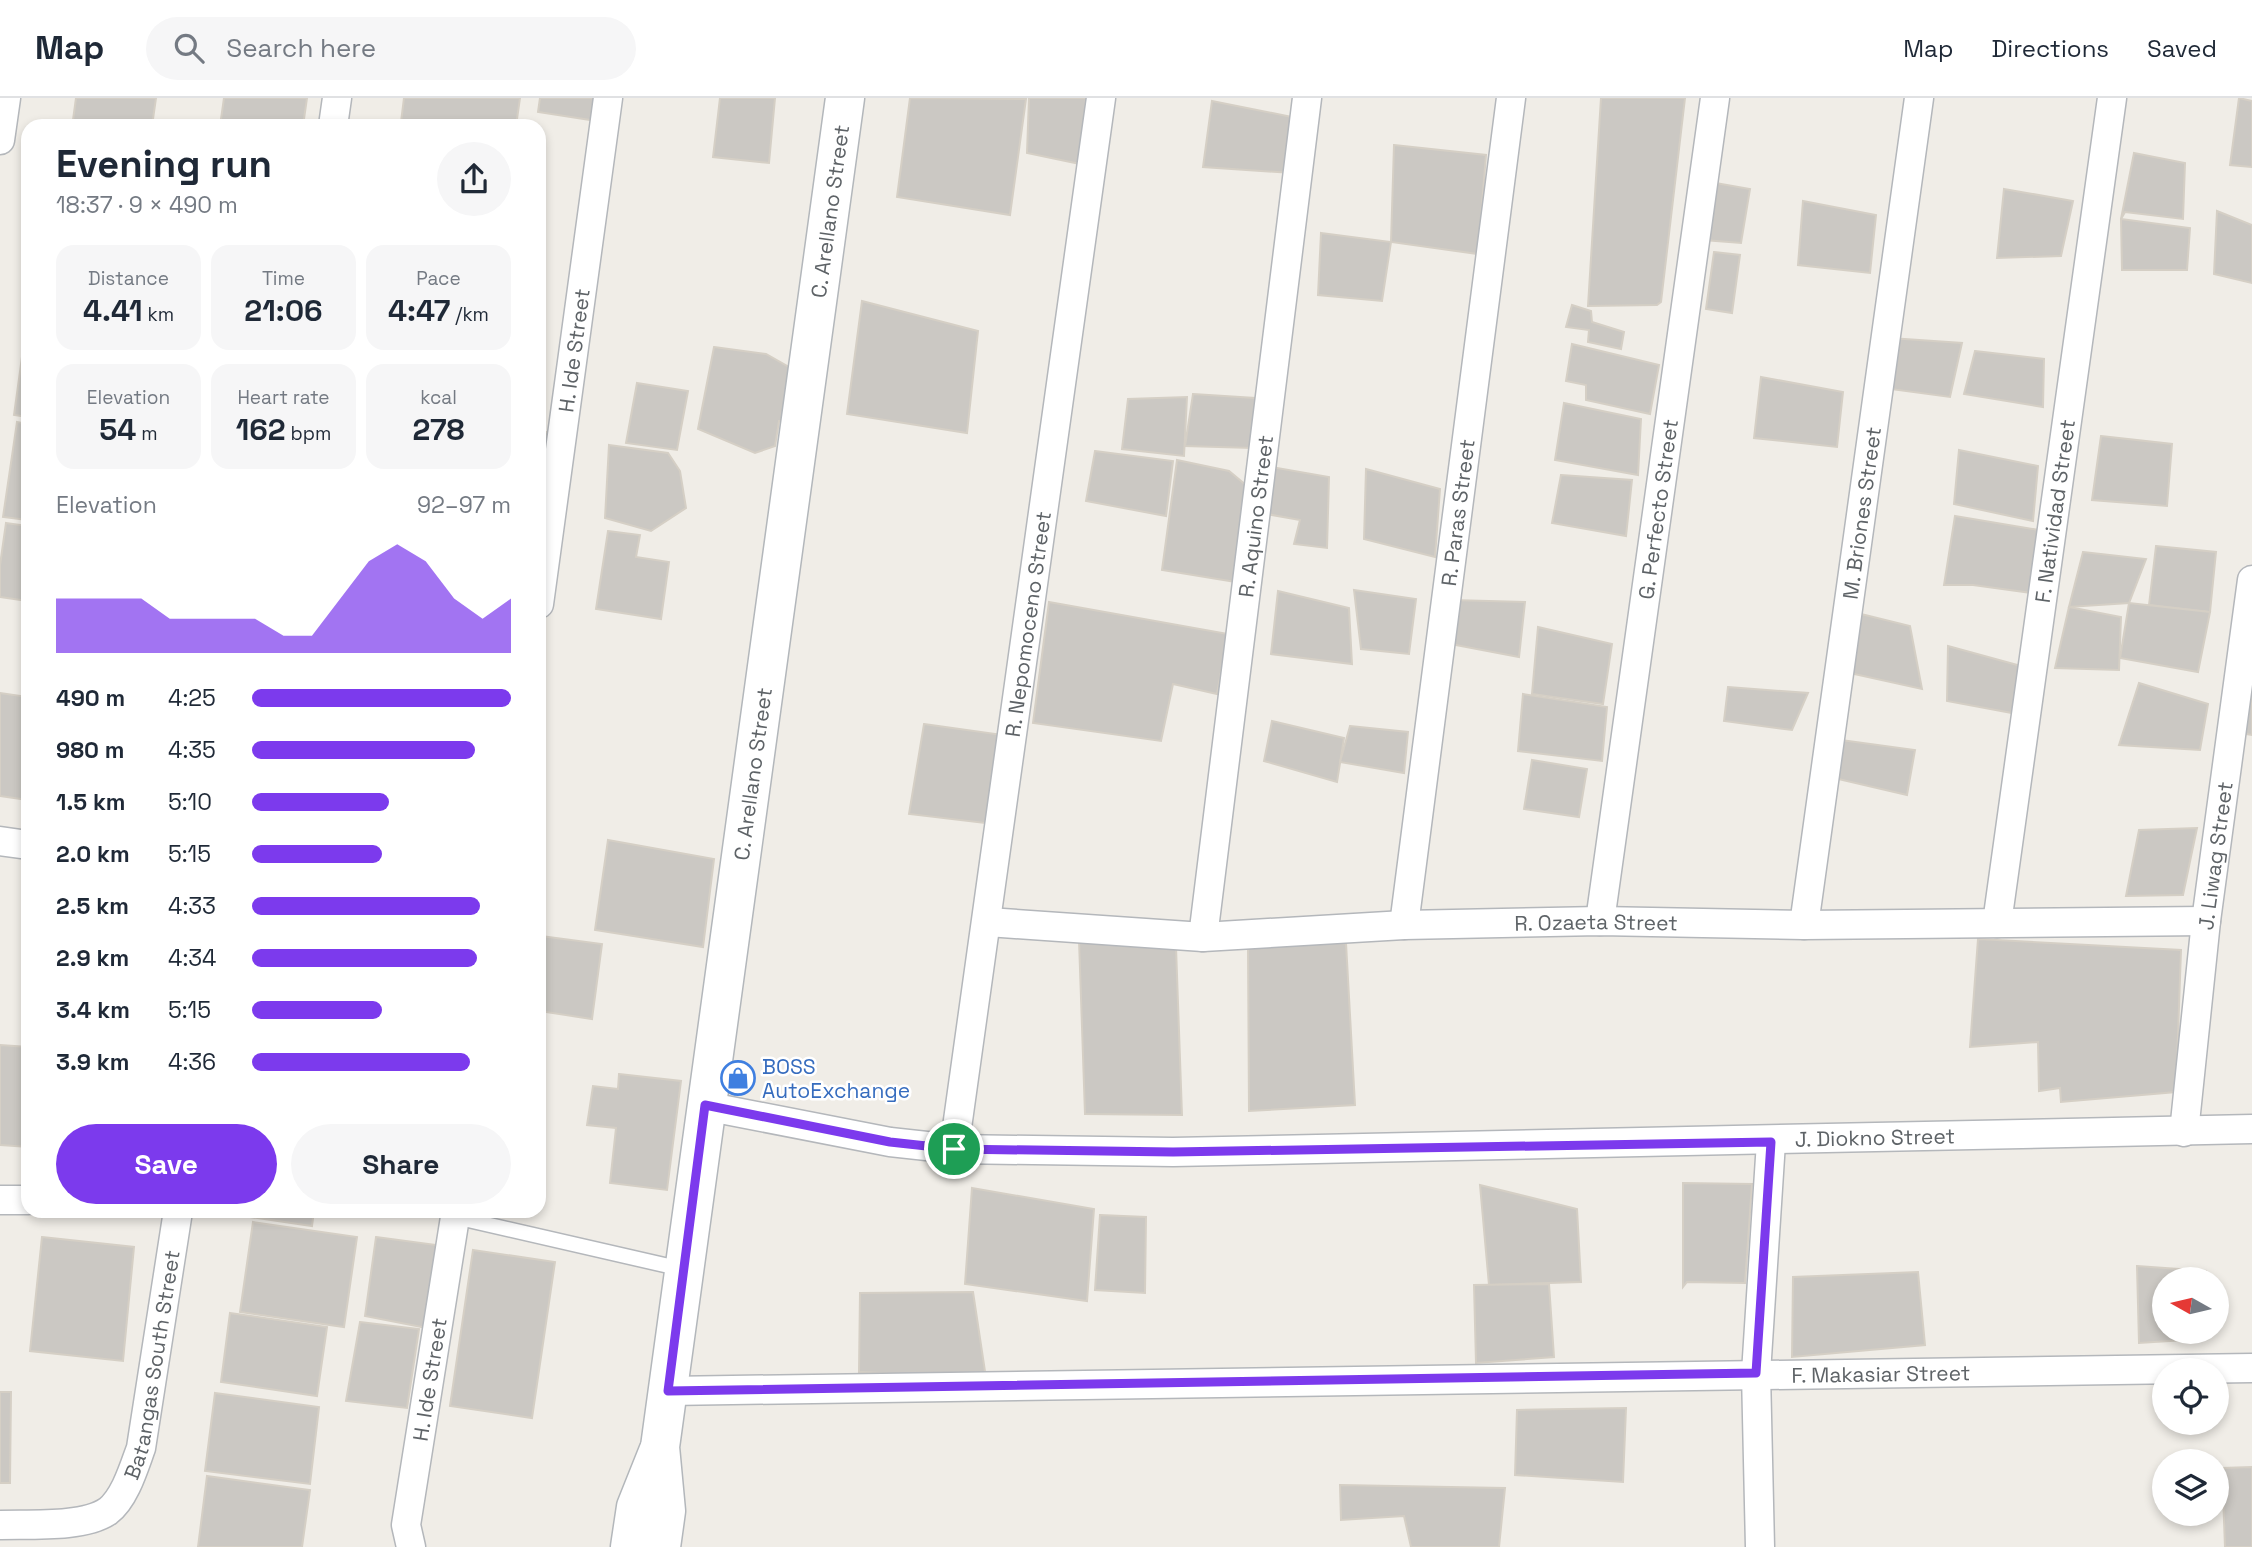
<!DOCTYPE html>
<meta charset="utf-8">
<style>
:root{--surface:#fff;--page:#f6f6f7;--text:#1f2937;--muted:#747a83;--line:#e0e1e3;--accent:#7c3aed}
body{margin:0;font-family:"Space Grotesk",sans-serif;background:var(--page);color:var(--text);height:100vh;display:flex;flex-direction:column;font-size:26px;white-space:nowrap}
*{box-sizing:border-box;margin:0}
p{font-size:23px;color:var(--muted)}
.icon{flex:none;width:38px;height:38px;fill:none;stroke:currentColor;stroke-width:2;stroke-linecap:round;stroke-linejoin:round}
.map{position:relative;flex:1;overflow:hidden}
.sheet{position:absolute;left:21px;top:21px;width:525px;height:1099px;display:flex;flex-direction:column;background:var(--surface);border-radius:21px;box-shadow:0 4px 10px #0003}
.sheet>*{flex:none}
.needle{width:46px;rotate:278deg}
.fabs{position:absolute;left:2152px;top:1169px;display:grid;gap:14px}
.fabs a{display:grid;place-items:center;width:77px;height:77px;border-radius:50%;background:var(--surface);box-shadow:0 4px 10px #0003;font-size:35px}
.pin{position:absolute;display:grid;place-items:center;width:60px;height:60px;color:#fff;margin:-30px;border:4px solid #fff;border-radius:50%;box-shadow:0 2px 7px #0007}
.round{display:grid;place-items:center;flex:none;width:74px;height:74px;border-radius:37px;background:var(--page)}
.head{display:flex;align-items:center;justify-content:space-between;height:119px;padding:0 35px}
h1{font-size:38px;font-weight:700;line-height:52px}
.metrics{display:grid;grid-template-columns:repeat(3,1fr);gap:10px;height:119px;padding:7px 35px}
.metrics div{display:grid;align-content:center;border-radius:18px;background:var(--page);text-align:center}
.metrics b{font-size:30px;font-weight:700}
.metrics small{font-size:19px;font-weight:400}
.metrics p{font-size:19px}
.chart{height:196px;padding:14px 35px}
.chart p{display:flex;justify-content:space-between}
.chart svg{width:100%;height:126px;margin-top:7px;fill:var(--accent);opacity:.7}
.button{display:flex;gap:14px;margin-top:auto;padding:14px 35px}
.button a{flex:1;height:80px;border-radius:42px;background:var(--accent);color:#fff;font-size:28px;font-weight:700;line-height:80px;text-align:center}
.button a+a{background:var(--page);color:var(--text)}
ul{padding:0 35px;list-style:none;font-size:23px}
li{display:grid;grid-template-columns:112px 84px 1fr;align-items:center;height:52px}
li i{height:18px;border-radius:9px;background:var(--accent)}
header{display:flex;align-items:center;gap:42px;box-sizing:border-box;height:98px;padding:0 35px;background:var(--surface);border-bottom:2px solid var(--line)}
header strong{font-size:33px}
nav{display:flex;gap:38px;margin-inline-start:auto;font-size:24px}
.search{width:490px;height:63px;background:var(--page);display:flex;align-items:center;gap:18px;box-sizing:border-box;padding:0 24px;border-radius:38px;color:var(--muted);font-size:26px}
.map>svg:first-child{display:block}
.building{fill:#cbc8c3;stroke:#d5cfc5;stroke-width:2}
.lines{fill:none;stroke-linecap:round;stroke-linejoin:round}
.lane-casing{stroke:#b4b7bb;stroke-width:17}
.street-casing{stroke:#b4b7bb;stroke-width:31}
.secondary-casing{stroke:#b3b7bb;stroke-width:41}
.lane{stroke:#fff;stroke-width:14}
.street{stroke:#fff;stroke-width:28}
.secondary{stroke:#fff;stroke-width:38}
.route-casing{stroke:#fff;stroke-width:14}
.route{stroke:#7c3aed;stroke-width:9}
.labels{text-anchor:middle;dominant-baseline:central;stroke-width:5;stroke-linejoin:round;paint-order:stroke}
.street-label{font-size:21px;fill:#5e6367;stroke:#fff}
.shop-label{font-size:21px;fill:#366cbe;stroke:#fff;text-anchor:start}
</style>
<header>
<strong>Map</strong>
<div class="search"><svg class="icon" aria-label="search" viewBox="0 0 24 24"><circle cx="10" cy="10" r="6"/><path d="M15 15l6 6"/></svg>Search here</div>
<nav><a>Map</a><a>Directions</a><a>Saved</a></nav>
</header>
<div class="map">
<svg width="2252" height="1449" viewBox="0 0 2252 1449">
<rect width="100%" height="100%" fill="#f0ede7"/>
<g class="building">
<polygon points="76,0 156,0 152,28 118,28 73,22"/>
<polygon points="224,0 307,0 303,28 220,28"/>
<polygon points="404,0 520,0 516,28 431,28 401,24"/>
<polygon points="540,0 600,0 597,23 538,14"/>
<polygon points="720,0 775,0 769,65 713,59"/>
<polygon points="910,0 1026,1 1010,117 897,99"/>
<polygon points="1029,0 1086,0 1080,66 1027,55"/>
<polygon points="1601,0 1685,0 1661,204 1657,207 1588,208"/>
<polygon points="2239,0 2252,3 2252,69 2230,67"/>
<polygon points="1212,3 1297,20 1291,75 1203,69"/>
<polygon points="1394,47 1486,57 1478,156 1391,144"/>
<polygon points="2134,55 2185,65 2183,121 2125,114 2121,121"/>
<polygon points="1710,84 1750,91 1741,145 1704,142"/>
<polygon points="2004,91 2073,103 2061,158 1997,160"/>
<polygon points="1803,103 1876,117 1870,175 1798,167"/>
<polygon points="2217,113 2252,127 2252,185 2214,176"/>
<polygon points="2121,121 2190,130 2187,172 2122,172"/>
<polygon points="1321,135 1391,144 1382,203 1318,197"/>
<polygon points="1714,154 1740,157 1732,215 1706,211"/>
<polygon points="862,203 978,233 967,335 847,316"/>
<polygon points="1572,207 1591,213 1592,224 1624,234 1621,251 1588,244 1589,232 1566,229"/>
<polygon points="26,230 28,230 28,319 14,317"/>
<polygon points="1890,240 1962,245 1950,299 1883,290"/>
<polygon points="1572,246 1659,267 1650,316 1586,302 1586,287 1566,283"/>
<polygon points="714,249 766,256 796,273 787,324 779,323 775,348 755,355 698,331"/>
<polygon points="1975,253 2044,261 2043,309 1964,296"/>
<polygon points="1761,279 1843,294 1837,349 1754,340"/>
<polygon points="637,285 688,293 677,352 626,345"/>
<polygon points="1193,296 1255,300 1252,350 1185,348"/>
<polygon points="1187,299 1184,358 1122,351 1128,301"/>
<polygon points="1564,305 1641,321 1638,377 1555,362"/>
<polygon points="17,324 28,326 28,422 3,419"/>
<polygon points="539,333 554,335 545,402 539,402"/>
<polygon points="2101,338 2172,346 2167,408 2092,402"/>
<polygon points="609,347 668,355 680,373 686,410 651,433 605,420"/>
<polygon points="1959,352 2038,368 2033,423 1954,406"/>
<polygon points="1095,353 1173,363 1166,418 1086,403"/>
<polygon points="1177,362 1229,373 1247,388 1236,484 1162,472"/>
<polygon points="1265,368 1329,379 1327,450 1294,446 1300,422 1261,415"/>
<polygon points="1366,371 1440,391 1435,459 1364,441"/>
<polygon points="1561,377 1632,382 1626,438 1552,425"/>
<polygon points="1955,418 2039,432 2032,495 1973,487 1944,487"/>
<polygon points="6,425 28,428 28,503 0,499 0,467"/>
<polygon points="608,433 640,437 636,459 669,464 661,521 596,511"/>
<polygon points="2156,448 2216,454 2210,514 2149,507"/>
<polygon points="2083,454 2146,461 2129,505 2069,509"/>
<polygon points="1354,492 1416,501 1409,556 1361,551"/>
<polygon points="1278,493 1349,510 1352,566 1271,556"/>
<polygon points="1452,502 1525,504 1519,559 1445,545"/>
<polygon points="1049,504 1228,536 1217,596 1173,586 1161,643 1033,625"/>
<polygon points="2129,505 2210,514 2198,574 2120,560"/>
<polygon points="2069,509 2121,519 2119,572 2055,570"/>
<polygon points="1853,514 1910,528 1922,591 1845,574"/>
<polygon points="1538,529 1612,546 1603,606 1532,596"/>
<polygon points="1948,548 2021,568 2012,615 1947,603"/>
<polygon points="2252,584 2252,637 2234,634"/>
<polygon points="2139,585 2208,606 2200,652 2119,647"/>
<polygon points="1728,589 1808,595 1792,632 1724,623"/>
<polygon points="0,595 28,599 28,702 0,698"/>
<polygon points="1523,596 1607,609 1602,663 1518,653"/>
<polygon points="1272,623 1344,640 1337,684 1264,663"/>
<polygon points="924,626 1003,637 993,726 909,716"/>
<polygon points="1350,628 1408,634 1404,675 1340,664"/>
<polygon points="1841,642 1915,652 1907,697 1834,680"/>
<polygon points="1532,662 1587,671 1579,719 1524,711"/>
<polygon points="2197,730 2183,797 2126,798 2139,732"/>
<polygon points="608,742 714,761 703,849 595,832"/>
<polygon points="541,838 602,846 592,921 539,913"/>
<polygon points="1978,841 2181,852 2176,994 2061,1004 2060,990 2039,993 2038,944 1970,949"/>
<polygon points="1079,842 1176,849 1182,1017 1085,1016"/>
<polygon points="1346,845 1355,1007 1249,1013 1248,848"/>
<polygon points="0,947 28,949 28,1049 0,1047"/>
<polygon points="619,976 681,983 667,1092 610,1085 616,1030 587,1027 593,988 618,991"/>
<polygon points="1683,1085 1752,1086 1745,1185 1687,1184 1683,1189"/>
<polygon points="1480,1087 1577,1111 1581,1184 1489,1187"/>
<polygon points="972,1090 1094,1111 1087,1203 965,1186"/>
<polygon points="244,1113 314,1113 312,1128 243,1118"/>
<polygon points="1100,1117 1146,1119 1145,1195 1095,1192"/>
<polygon points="253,1124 357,1139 344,1229 240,1214"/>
<polygon points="42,1139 134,1149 123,1263 30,1253"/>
<polygon points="376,1139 444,1148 432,1231 365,1218"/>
<polygon points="473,1152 555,1164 532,1320 450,1308"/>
<polygon points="2137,1168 2206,1173 2205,1181 2165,1181 2165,1234 2201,1234 2201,1241 2139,1245"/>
<polygon points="1918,1174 1925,1247 1792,1259 1793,1179"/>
<polygon points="1549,1186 1554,1259 1476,1265 1474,1187"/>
<polygon points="973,1194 986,1280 859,1274 860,1195"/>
<polygon points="230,1215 327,1229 317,1298 221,1284"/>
<polygon points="360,1224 419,1231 407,1310 346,1303"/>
<polygon points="0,1294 11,1294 10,1385 0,1385"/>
<polygon points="215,1295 319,1309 310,1386 205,1373"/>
<polygon points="1626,1310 1623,1384 1515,1377 1517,1312"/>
<polygon points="2252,1369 2252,1449 2225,1449 2222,1370"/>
<polygon points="207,1378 310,1392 302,1449 198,1449"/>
<polygon points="1340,1387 1505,1390 1499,1449 1411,1449 1404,1418 1341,1422"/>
</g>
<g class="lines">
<g class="lane-casing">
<polyline id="lane" points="455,1119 682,1171"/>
</g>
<g class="street-casing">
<g id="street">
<polyline points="333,28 337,0"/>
<polyline points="0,42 6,0"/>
<path id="s1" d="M539 506 608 0"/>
<polyline points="0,743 28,747"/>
<path id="s2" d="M1600 823 1715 0"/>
<path id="s3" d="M988 824 1203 839 1404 827 1600 823 1804 827 2206 823"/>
<path id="s4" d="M1997 825 2112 0"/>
<path id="s5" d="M1404 827 1511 0"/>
<path id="s6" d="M1804 827 1919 0"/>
<path id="s7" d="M1203 839 1307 0"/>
<path id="s8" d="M705 1008 890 1044 954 1051 1173 1054 2252 1031"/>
<path id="s9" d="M2184 1034 2206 823 2252 482"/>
<path id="s10" d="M954 1051 1101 0"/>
<polyline points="0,1102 28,1102"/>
<path id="s11" d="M668 1293 2252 1270"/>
<path id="s12" d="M0 1427C29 1426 84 1430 108 1413 125 1400 134 1369 141 1350L178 1113"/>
<path id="s13" d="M411 1449 406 1427 456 1113"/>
<polyline points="1760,1449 1756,1275 1771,1044"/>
</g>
</g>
<g class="secondary-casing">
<g id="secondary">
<polyline points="630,1449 636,1409 658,1354"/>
<path id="s14" d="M661 1449 666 1413 660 1349 845 0"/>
</g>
</g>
<use href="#lane" class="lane"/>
<use href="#street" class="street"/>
<use href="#secondary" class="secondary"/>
</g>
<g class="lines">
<g class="route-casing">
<polygon id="route" points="705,1007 890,1044 954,1051 1173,1054 1771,1044 1756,1275 668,1293"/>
</g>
<use href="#route" class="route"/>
</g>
<defs>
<g id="shop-ring" transform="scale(1.75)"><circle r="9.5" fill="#fff" stroke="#3f7fe0" stroke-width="1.5"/><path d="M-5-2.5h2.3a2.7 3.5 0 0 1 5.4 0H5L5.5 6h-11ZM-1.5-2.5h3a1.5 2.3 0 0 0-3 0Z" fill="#3f7fe0"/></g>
</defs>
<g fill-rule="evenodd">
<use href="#shop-ring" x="738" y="980"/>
</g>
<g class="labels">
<g class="street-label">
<text stroke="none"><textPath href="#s14" startOffset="1348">C. Arellano Street</textPath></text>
<text stroke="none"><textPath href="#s1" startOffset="256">H. Ide Street</textPath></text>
<text stroke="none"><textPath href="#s2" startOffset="416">G. Perfecto Street</textPath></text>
<text stroke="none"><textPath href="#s4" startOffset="416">F. Natividad Street</textPath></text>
<text stroke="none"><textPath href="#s5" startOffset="416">R. Paras Street</textPath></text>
<text stroke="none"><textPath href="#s6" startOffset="416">M. Briones Street</textPath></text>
<text stroke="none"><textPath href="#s7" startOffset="424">R. Aquino Street</textPath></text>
<text stroke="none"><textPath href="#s10" startOffset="530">R. Nepomoceno Street</textPath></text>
<text stroke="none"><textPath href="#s14" startOffset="780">C. Arellano Street</textPath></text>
<text stroke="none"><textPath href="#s9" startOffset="278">J. Liwag Street</textPath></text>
<text stroke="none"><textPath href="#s3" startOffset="609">R. Ozaeta Street</textPath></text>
<text stroke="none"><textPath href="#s8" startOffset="1174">J. Diokno Street</textPath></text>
<text stroke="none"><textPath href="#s12" startOffset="266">Batangas South Street</textPath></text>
<text stroke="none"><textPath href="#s11" startOffset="1213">F. Makasiar Street</textPath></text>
<text stroke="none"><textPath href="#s13" startOffset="170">H. Ide Street</textPath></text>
</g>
<g class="shop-label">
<text x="762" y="968">BOSS<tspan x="762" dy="24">AutoExchange</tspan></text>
</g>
</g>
</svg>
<div class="fabs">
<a><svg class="needle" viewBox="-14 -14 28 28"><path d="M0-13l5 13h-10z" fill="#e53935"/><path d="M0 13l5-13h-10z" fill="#747a83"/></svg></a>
<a><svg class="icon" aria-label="locate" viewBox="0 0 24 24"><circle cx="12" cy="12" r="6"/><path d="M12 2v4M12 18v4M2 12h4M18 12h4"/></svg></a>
<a><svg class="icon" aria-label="layers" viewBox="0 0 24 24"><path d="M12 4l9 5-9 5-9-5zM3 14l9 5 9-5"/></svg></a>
</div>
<div class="pin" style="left:954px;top:1051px;background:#1e9e55"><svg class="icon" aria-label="arrive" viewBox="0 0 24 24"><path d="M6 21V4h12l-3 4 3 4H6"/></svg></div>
<section class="sheet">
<div class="head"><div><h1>Evening run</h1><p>18:37 · 9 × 490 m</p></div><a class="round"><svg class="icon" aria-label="share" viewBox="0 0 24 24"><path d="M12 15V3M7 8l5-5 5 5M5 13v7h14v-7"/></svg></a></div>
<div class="metrics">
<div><p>Distance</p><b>4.41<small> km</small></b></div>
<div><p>Time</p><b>21:06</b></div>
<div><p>Pace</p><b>4:47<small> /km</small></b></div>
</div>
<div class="metrics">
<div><p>Elevation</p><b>54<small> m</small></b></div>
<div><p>Heart rate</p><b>162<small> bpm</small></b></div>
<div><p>kcal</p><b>278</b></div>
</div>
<div class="chart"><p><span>Elevation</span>92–97 m</p>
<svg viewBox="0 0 160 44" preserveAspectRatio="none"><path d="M0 44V25L10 25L20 25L30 25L40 32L50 32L60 32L70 32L80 38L90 38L100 25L110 12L120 6L130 12L140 25L150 32L160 25V44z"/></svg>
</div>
<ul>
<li><b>490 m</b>4:25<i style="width:100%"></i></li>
<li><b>980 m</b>4:35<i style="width:86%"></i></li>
<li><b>1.5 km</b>5:10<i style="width:53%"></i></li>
<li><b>2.0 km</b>5:15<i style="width:50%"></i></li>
<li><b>2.5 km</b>4:33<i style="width:88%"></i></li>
<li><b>2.9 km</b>4:34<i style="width:87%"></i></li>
<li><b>3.4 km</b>5:15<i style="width:50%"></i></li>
<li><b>3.9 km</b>4:36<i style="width:84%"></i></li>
</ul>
<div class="button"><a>Save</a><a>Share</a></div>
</section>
</div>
